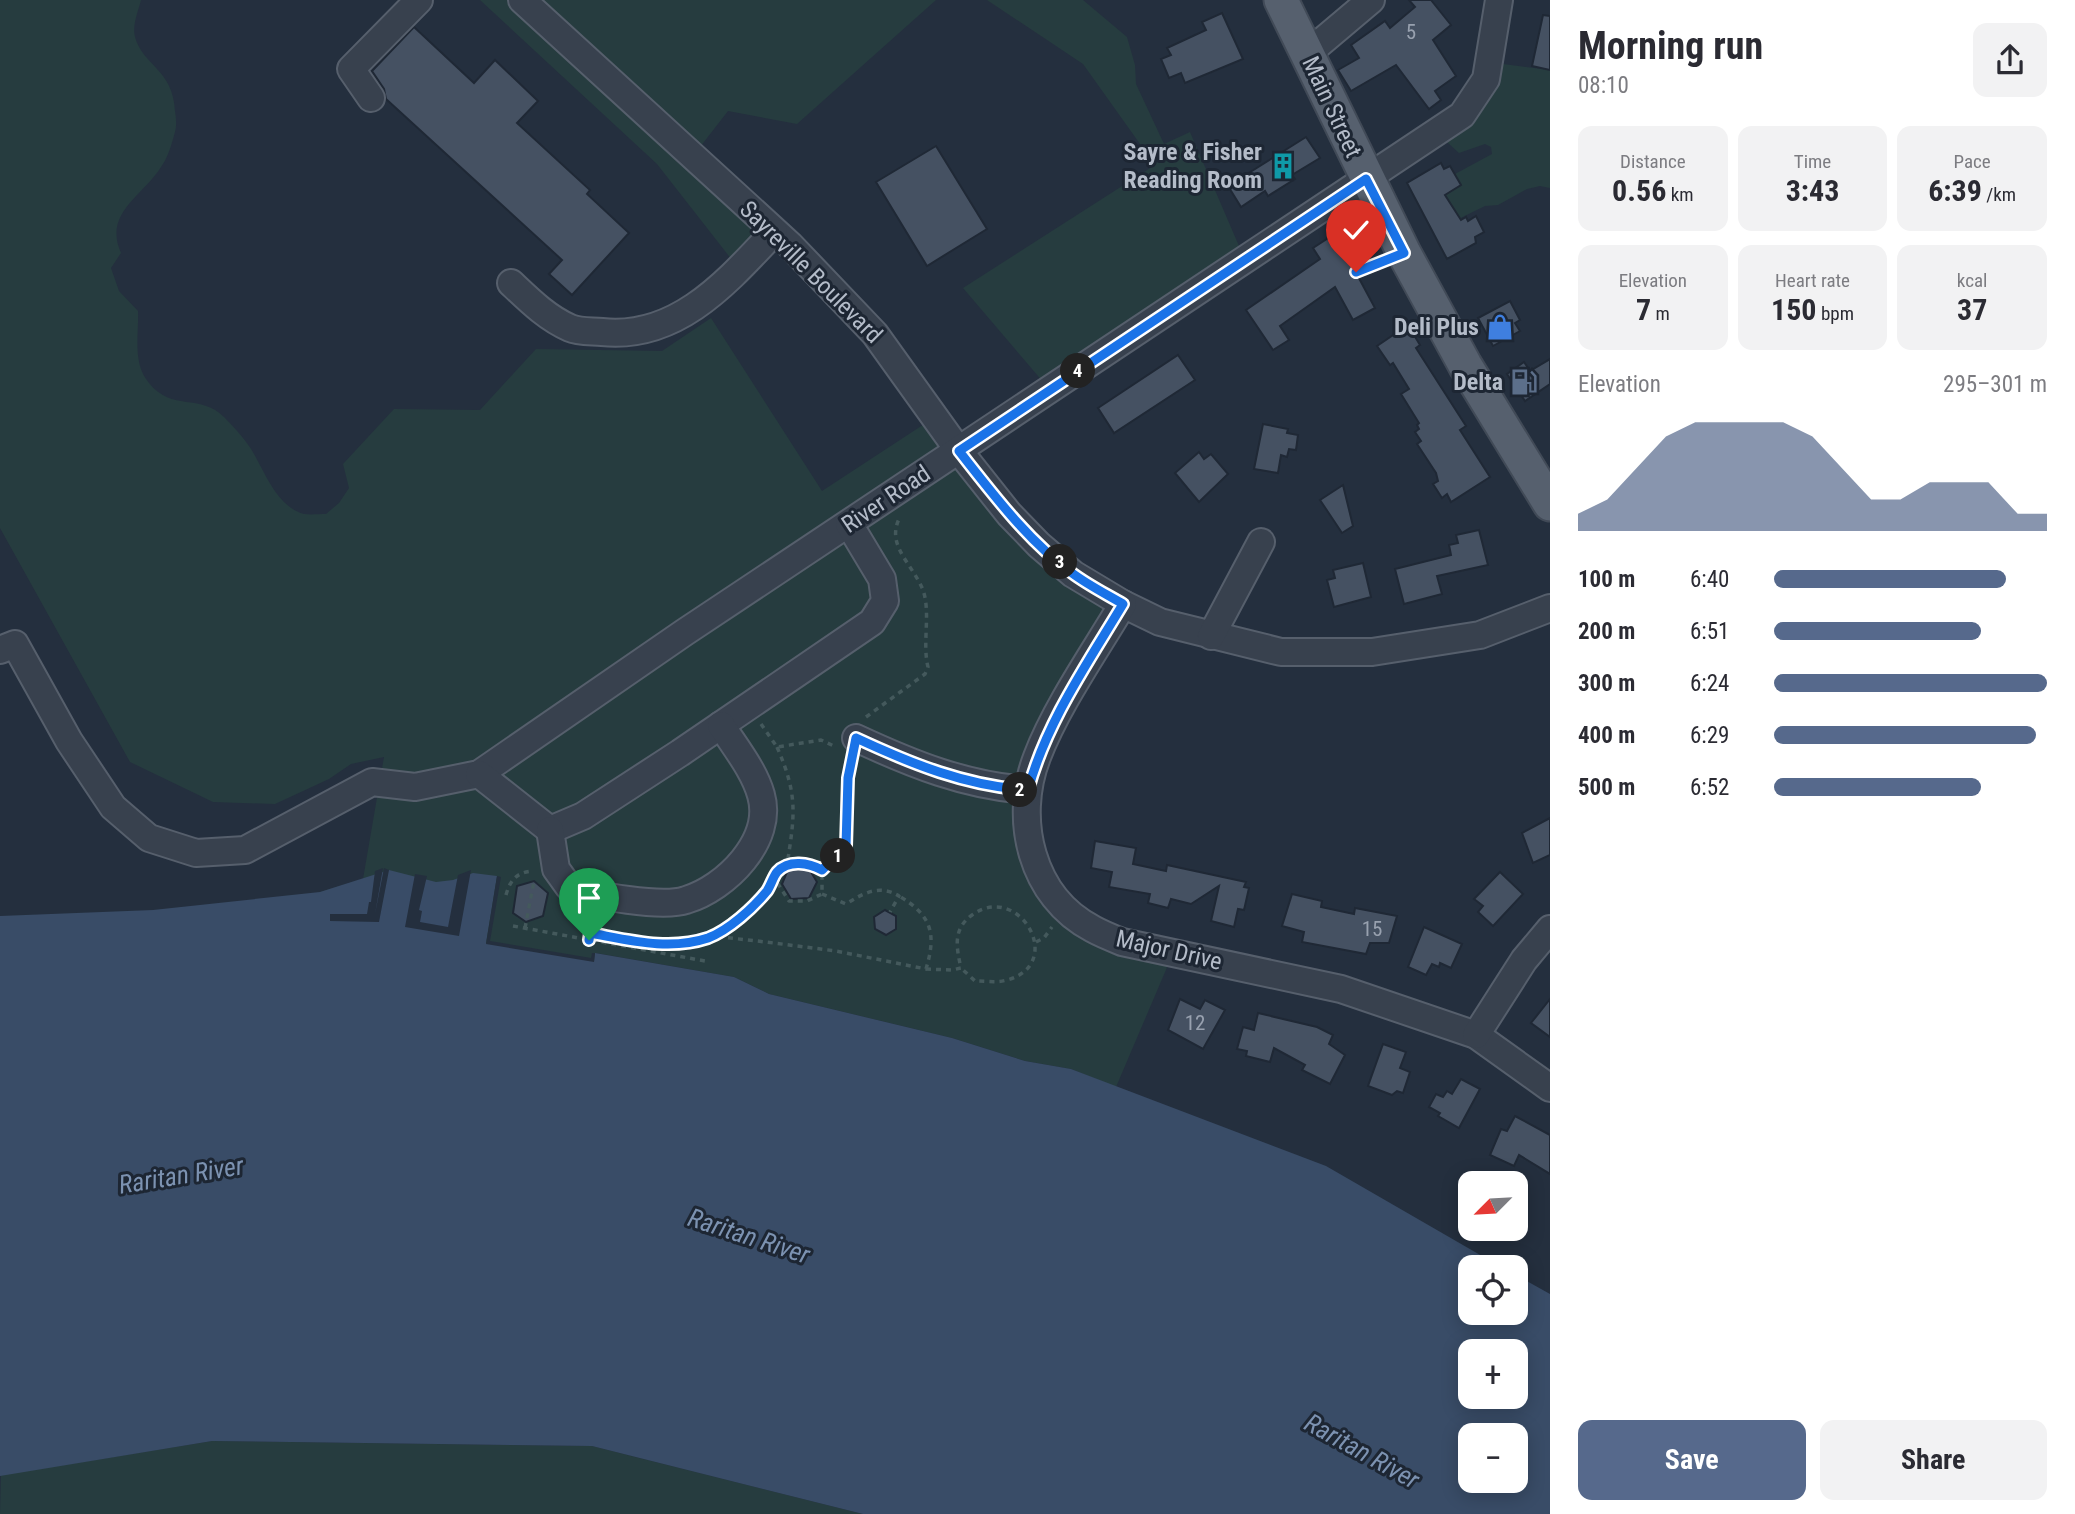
<!DOCTYPE html>
<meta charset="utf-8">
<style>
:root{--surface:#fff;--page:#f2f2f3;--text:#2b2b33;--muted:#7c7c81;--accent:#56698c}
body{margin:0;font-family:"Roboto Condensed",sans-serif;background:var(--page);color:var(--text);height:100vh;display:flex;flex-direction:column;font-size:26px;white-space:nowrap}
*{box-sizing:border-box;margin:0}
p{font-size:23px;color:var(--muted)}
.icon{flex:none;width:38px;height:38px;fill:none;stroke:currentColor;stroke-width:2;stroke-linecap:round;stroke-linejoin:round}
.map{position:relative;flex:1;overflow:hidden}
.side{display:flex;flex-direction:column;background:var(--surface);width:525px}
.side>*{flex:none}
.needle{width:46px;rotate:246deg}
.fabs{position:absolute;left:1458px;top:1171px;display:grid;gap:14px}
.fabs a{display:grid;place-items:center;width:70px;height:70px;border-radius:14px;background:var(--surface);box-shadow:0 4px 18px #0003;font-size:35px}
.pin{position:absolute;display:grid;place-items:center;width:60px;height:60px;color:#fff;margin:-72px -30px;border-radius:50% 50% 50% 0;rotate:-45deg;box-shadow:0 0 7px #0007}
.pin .icon{rotate:45deg}
.km{position:absolute;width:35px;height:35px;margin:-18px;border-radius:50%;background:#222;color:#fff;font-size:19px;line-height:35px;text-align:center}
.round{display:grid;place-items:center;flex:none;width:74px;height:74px;border-radius:14px;background:var(--page)}
.summary{display:flex;align-items:center;justify-content:space-between;height:119px;padding:0 28px}
h1{font-size:38px;font-weight:700;line-height:52px}
.figures{display:grid;grid-template-columns:repeat(3,1fr);gap:10px;height:119px;padding:7px 28px}
.figures div{display:grid;align-content:center;border-radius:14px;background:var(--page);text-align:center}
.figures b{font-size:30px;font-weight:700}
.figures small{font-size:19px;font-weight:400}
.figures p{font-size:19px}
.chart{height:196px;padding:14px 28px}
.chart p{display:flex;justify-content:space-between}
.chart svg{width:100%;height:126px;margin-top:7px;fill:var(--accent);opacity:.7}
.button{display:flex;gap:14px;margin-top:auto;padding:14px 28px}
.button a{flex:1;height:80px;border-radius:14px;background:var(--accent);color:#fff;font-size:28px;font-weight:700;line-height:80px;text-align:center}
.button a+a{background:var(--page);color:var(--text)}
ul{padding:0 28px;list-style:none;font-size:23px}
li{display:grid;grid-template-columns:112px 84px 1fr;align-items:center;height:52px}
li i{height:18px;border-radius:9px;background:var(--accent)}
main{display:flex;flex:1;min-height:0}
.map>svg:first-child{display:block}
.green{fill:#263c3f}
.water{fill:#394c67;fill-rule:evenodd}
.pier{fill:#242f3e}
.building{fill:#455162;stroke:#1f2835;stroke-width:2}
.lines{fill:none;stroke-linecap:round;stroke-linejoin:round}
.minor-casing{stroke:#565f6c;stroke-width:30}
.major-casing{stroke:#414a57;stroke-width:37}
.path{stroke:#44595c;stroke-width:3.5;stroke-dasharray:5 5;stroke-linecap:butt}
.minor{stroke:#38414e;stroke-width:26}
.major{stroke:#56606e;stroke-width:33}
.route-casing{stroke:#fff;stroke-width:14}
.route{stroke:#1a73e8;stroke-width:9}
.labels{text-anchor:middle;dominant-baseline:central;stroke-width:6;stroke-linejoin:round;paint-order:stroke}
.number-label{font-size:21px;fill:#98a1af}
.street-label{font-size:24px;fill:#b4bcc9;stroke:#1d2633}
.poi-label{font-size:24px;font-weight:bold;fill:#b4bcc9;stroke:#1d2633;text-anchor:end}
.water-label{font-size:26px;font-style:italic;fill:#7c92b1;stroke:#1d2633}
</style>
<main>
<div class="map">
<svg width="1550" height="1514" viewBox="0 0 1550 1514">
<rect width="100%" height="100%" fill="#242f3e"/>
<g class="green">
<path d="M0 0H141C138 12 132 25 135 37 143 66 173 69 175 111 176 118 177 125 175 132 172 143 168 158 161 167 143 196 103 213 121 253L111 268 119 291 138 311C139 335 132 363 149 383 172 412 200 393 224 417 234 427 247 441 254 454 266 475 278 507 304 514 311 515 319 514 326 514L339 503 349 488 343 464 394 409 480 410 536 349 662 351 711 318 822 491 935 417 1009 514 1123 604 1071 691 1025 815 1065 908 1174 951 1116 1087 1071 1069 1025 1061 952 1038 769 994 734 977 596 953 594 962 486 944 320 892 363 879 384 757 351 764 329 779 275 804 213 802 130 762 0 528Z"/>
<polygon points="480,0 936,0 797,124 728,111 693,156 774,232 739,269 657,164"/>
<polygon points="987,0 1083,0 1127,37 1135,65 1136,84 1164,144 1190,132 1245,260 1050,390 963,288 1155,165 1083,64"/>
<polygon points="1488,62 1550,70 1550,188 1540,186 1527,189 1498,205 1485,206 1432,232 1421,208 1461,186 1455,174 1492,154 1491,147 1485,144 1459,153 1448,143 1448,133"/>
<polygon points="212,1441 592,1446 863,1514 0,1514 1,1475"/>
</g>
<path class="water" d="M389 870 436 882 453 880 473 873 497 876 486 943 594 961 595 953 734 977 769 994 952 1038 1025 1061 1071 1069 1326 1166 1501 1267H1470V1312H1516V1275L1550 1294V1514H863L592 1446 212 1441 0 1476V916L153 910 320 892ZM1470 1351H1516V1396H1470ZM1470 1435H1516V1480H1470Z"/>
<g class="pier">
<polygon points="383,868 375,914 384,868 389,870 379,922 330,921 330,914 367,914 369,902 371,902 375,871"/>
<polygon points="471,870 459,936 405,927 415,874 427,876 419,910 422,911 420,922 448,927 458,875"/>
<polygon points="497,876 501,877 490,941 591,958 592,953 595,953 594,962 486,944"/>
</g>
<g class="building">
<polygon points="1409,0 1431,0 1451,25 1433,40 1456,76 1435,91 1441,100 1429,109 1396,65 1351,91 1338,70 1359,58 1351,45 1385,21 1390,28 1415,7"/>
<polygon points="1222,13 1243,59 1185,83 1181,73 1169,78 1161,59 1171,55 1167,48 1206,30 1202,22"/>
<polygon points="1543,15 1550,16 1550,70 1532,66"/>
<polygon points="414,27 474,83 495,60 538,101 517,123 590,190 587,194 629,233 572,295 549,274 562,260 386,99 384,89 372,71"/>
<polygon points="1306,137 1320,158 1292,175 1295,179 1268,196 1265,191 1241,207 1228,186"/>
<polygon points="936,146 987,229 927,266 876,182"/>
<polygon points="1441,163 1444,169 1450,166 1461,185 1445,195 1461,220 1466,217 1468,221 1476,216 1484,232 1475,237 1476,243 1447,259 1407,183"/>
<polygon points="1356,220 1376,252 1353,267 1375,308 1353,320 1335,287 1280,326 1289,340 1273,350 1246,310 1320,259 1313,248"/>
<polygon points="1510,301 1520,320 1515,323 1520,331 1493,346 1478,318"/>
<polygon points="1408,325 1420,345 1416,348 1466,426 1460,430 1490,477 1451,502 1447,494 1442,498 1433,484 1438,481 1436,473 1417,444 1421,441 1415,432 1419,429 1417,425 1419,423 1401,394 1409,389 1393,363 1390,365 1377,346"/>
<polygon points="1178,355 1195,380 1114,433 1098,408"/>
<polygon points="1550,359 1550,384 1525,401 1507,374 1524,362 1530,371"/>
<polygon points="1263,424 1288,429 1287,433 1298,435 1296,450 1289,449 1287,457 1281,455 1278,473 1254,469"/>
<polygon points="1199,452 1204,459 1211,454 1228,474 1199,502 1175,473"/>
<polygon points="1343,485 1353,526 1342,533 1320,500"/>
<polygon points="1479,530 1488,565 1437,576 1442,594 1404,604 1395,569 1451,555 1449,545 1458,543 1456,535"/>
<polygon points="1363,563 1371,597 1334,607 1327,580 1335,578 1333,570"/>
<polygon points="1550,818 1550,855 1533,863 1522,833"/>
<polygon points="1095,841 1136,848 1133,864 1166,871 1167,865 1246,882 1244,887 1249,888 1244,910 1238,909 1234,927 1211,921 1219,886 1191,904 1171,899 1168,908 1148,903 1150,894 1109,887 1112,872 1091,868"/>
<polygon points="789,867 808,867 817,882 809,898 791,899 782,884"/>
<polygon points="1500,872 1523,894 1493,926 1478,912 1483,906 1474,899"/>
<polygon points="534,881 548,893 543,916 526,922 513,913 517,886"/>
<polygon points="1292,894 1322,901 1321,907 1354,914 1355,908 1397,916 1389,943 1370,943 1366,954 1302,942 1304,932 1282,926"/>
<polygon points="885,910 896,916 896,929 886,935 875,929 874,917"/>
<polygon points="1424,927 1462,944 1451,968 1440,963 1439,967 1432,964 1426,975 1408,967"/>
<polygon points="1180,999 1200,1009 1205,1000 1225,1010 1203,1049 1168,1030"/>
<polygon points="1550,999 1550,1037 1531,1023"/>
<polygon points="1258,1013 1317,1027 1333,1035 1329,1044 1345,1055 1330,1084 1302,1070 1305,1065 1274,1048 1270,1062 1246,1056 1247,1051 1237,1049 1243,1027 1254,1030"/>
<polygon points="1383,1044 1406,1052 1400,1068 1410,1072 1403,1093 1397,1091 1392,1095 1368,1086"/>
<polygon points="1461,1079 1480,1089 1459,1128 1438,1116 1440,1113 1429,1107 1436,1094 1443,1097 1447,1091 1452,1094"/>
<polygon points="1515,1116 1550,1135 1550,1174 1519,1155 1514,1166 1490,1155 1501,1129 1507,1131"/>
</g>
<g class="lines">
<g class="minor-casing">
<g id="minor">
<polyline points="522,0 790,245 875,334 959,451 1009,514 1039,545 1073,574 1123,604 1160,622 1281,652 1372,652 1480,635 1550,608"/>
<polyline points="1307,54 1371,0"/>
<polyline points="371,98 351,69 419,0"/>
<path d="M511 283C529 300 547 318 570 328 579 332 592 331 602 332 677 340 727 282 774 232"/>
<path d="M1123 604C1095 651 1056 707 1037 757 1013 819 1031 897 1093 929 1102 934 1112 938 1122 942L1341 989 1476 1035 1550 1088"/>
<polyline points="1211,636 1261,542"/>
<polyline points="0,650 15,644 69,741 113,807 149,838 196,853 245,850 372,782 415,787 479,774 685,632 1462,115 1486,79 1499,0"/>
<path d="M856 738C912 764 966 786 1028 790"/>
<polyline points="479,774 550,830 583,816 680,753 872,622 885,601 882,579 849,524"/>
<path d="M550 830 556 869 569 887C594 896 662 908 686 900 726 888 774 840 761 795 754 770 735 747 721 725"/>
<polyline points="1476,1035 1524,960 1550,929"/>
</g>
</g>
<g class="major-casing">
<polyline id="major" points="1281,0 1404,253 1465,365 1550,504"/>
</g>
<g class="path">
<polyline points="1352,264 1356,272 1379,263"/>
<path d="M866 717 925 674 928 667C922 643 931 613 923 590 912 563 885 545 900 517"/>
<polyline points="761,724 777,747 821,740 836,747"/>
<path d="M777 747C798 795 795 814 787 865"/>
<polyline points="778,873 778,884 789,901 807,901 822,894 822,870"/>
<path d="M822 894 846 904C864 893 879 884 899 896L890 912"/>
<path d="M506 895C510 880 517 872 533 871"/>
<polyline points="513,926 705,961"/>
<polyline points="525,928 534,881"/>
<path d="M590 933 656 944H680L712 936 766 942 836 951 926 969C937 933 931 915 899 896"/>
<polyline points="590,933 593,916"/>
<path d="M712 936C731 925 752 909 766 891 773 883 775 870 786 866 798 860 811 865 822 870 834 860 845 852 848 835L850 759"/>
<polyline points="1036,942 1044,938 1052,927"/>
<path d="M926 969 952 970 961 968C956 946 953 929 972 915 1019 881 1067 964 1007 980 997 983 985 981 975 981L961 968"/>
</g>
<use href="#minor" class="minor"/>
<use href="#major" class="major"/>
</g>
<g class="lines">
<g class="route-casing">
<path id="route" d="M589 940 590 933C629 940 669 951 708 938 729 930 753 908 767 891 771 885 773 877 777 872 789 859 809 863 822 870L846 846 848 778 856 738C912 764 966 786 1028 790 1046 723 1087 664 1123 604 1106 594 1088 585 1072 573 1027 540 993 494 959 451L1366 179 1404 253 1356 272"/>
</g>
<use href="#route" class="route"/>
</g>
<defs>
<g id="building-bare" transform="scale(2.1)"><path d="M-4-6H4V6H1V3H-1V6H-4ZM-2.5-4.3h1.7v1.8h-1.7ZM.8-4.3h1.7v1.8H.8ZM-2.5-1h1.7V.8h-1.7ZM.8-1h1.7V.8H.8Z" fill="#0f9aa8" stroke="#1d2633" stroke-width="2.5" paint-order="stroke"/></g>
<g id="shop-bare" transform="scale(2.1)"><path d="M-5-2.5h2.3a2.7 3.5 0 0 1 5.4 0H5L5.5 6h-11ZM-1.5-2.5h3a1.5 2.3 0 0 0-3 0Z" fill="#3f7fe0" stroke="#1d2633" stroke-width="2.5" paint-order="stroke"/></g>
<g id="fuel-bare" transform="scale(2.1)"><path d="M-5.5-6h7V0h2V4h1.3V-2.5L3-4.5l.8-.8L6-3V5H2.5V1h-1V6h-7ZM-4.2-4.7v3.2H.2V-4.7Z" fill="#5c6f8a" stroke="#1d2633" stroke-width="2.5" paint-order="stroke"/></g>
</defs>
<g fill-rule="evenodd">
<use href="#building-bare" x="1283" y="166"/>
<use href="#shop-bare" x="1500" y="327"/>
<use href="#fuel-bare" x="1524" y="382"/>
</g>
<g class="labels">
<g class="number-label">
<text x="1411" y="32">5</text>
<text x="1372" y="929">15</text>
<text x="1195" y="1023">12</text>
</g>
<g class="street-label">
<text transform="translate(1332 107) rotate(65)">Main Street</text>
<text transform="translate(811 272) rotate(45)">Sayreville Boulevard</text>
<text transform="translate(886 499) rotate(-34)">River Road</text>
<text transform="translate(1169 950) rotate(13)">Major Drive</text>
</g>
<g class="poi-label">
<text x="1262" y="152">Sayre &amp; Fisher<tspan x="1262" dy="28">Reading Room</tspan></text>
<text x="1479" y="327">Deli Plus</text>
<text x="1503" y="382">Delta</text>
</g>
<g class="water-label">
<text transform="translate(181 1175) rotate(-9)">Raritan River</text>
<text transform="translate(749 1236) rotate(18)">Raritan River</text>
<text transform="translate(1362 1451) rotate(29)">Raritan River</text>
</g>
</g>
</svg>
<div class="fabs">
<a><svg class="needle" viewBox="-14 -14 28 28"><path d="M0-13l5 13h-10z" fill="#e53935"/><path d="M0 13l5-13h-10z" fill="#7c7c81"/></svg></a>
<a><svg class="icon" aria-label="locate" viewBox="0 0 24 24"><circle cx="12" cy="12" r="6"/><path d="M12 2v4M12 18v4M2 12h4M18 12h4"/></svg></a>
<a>+</a>
<a>−</a>
</div>
<div class="pin" style="left:589px;top:940px;background:#1e9e55"><svg class="icon" aria-label="arrive" viewBox="0 0 24 24"><path d="M6 21V4h12l-3 4 3 4H6"/></svg></div>
<div class="pin" style="left:1356px;top:272px;background:#d93025"><svg class="icon" aria-label="check" viewBox="0 0 24 24"><path d="M5 12l5 5 9-10"/></svg></div>
<b class="km" style="left:838px;top:856px">1</b>
<b class="km" style="left:1020px;top:790px">2</b>
<b class="km" style="left:1060px;top:562px">3</b>
<b class="km" style="left:1078px;top:371px">4</b>
</div>
<section class="side">
<div class="summary"><div><h1>Morning run</h1><p>08:10</p></div><a class="round"><svg class="icon" aria-label="share" viewBox="0 0 24 24"><path d="M12 15V3M7 8l5-5 5 5M5 13v7h14v-7"/></svg></a></div>
<div class="figures">
<div><p>Distance</p><b>0.56<small> km</small></b></div>
<div><p>Time</p><b>3:43</b></div>
<div><p>Pace</p><b>6:39<small> /km</small></b></div>
</div>
<div class="figures">
<div><p>Elevation</p><b>7<small> m</small></b></div>
<div><p>Heart rate</p><b>150<small> bpm</small></b></div>
<div><p>kcal</p><b>37</b></div>
</div>
<div class="chart"><p><span>Elevation</span>295–301 m</p>
<svg viewBox="0 0 160 44" preserveAspectRatio="none"><path d="M0 44V38L10 33L20 22L30 11L40 6L50 6L60 6L70 6L80 11L90 22L100 33L110 33L120 27L130 27L140 27L150 38L160 38V44z"/></svg>
</div>
<ul>
<li><b>100 m</b>6:40<i style="width:85%"></i></li>
<li><b>200 m</b>6:51<i style="width:76%"></i></li>
<li><b>300 m</b>6:24<i style="width:100%"></i></li>
<li><b>400 m</b>6:29<i style="width:96%"></i></li>
<li><b>500 m</b>6:52<i style="width:76%"></i></li>
</ul>
<div class="button"><a>Save</a><a>Share</a></div>
</section>
</main>
